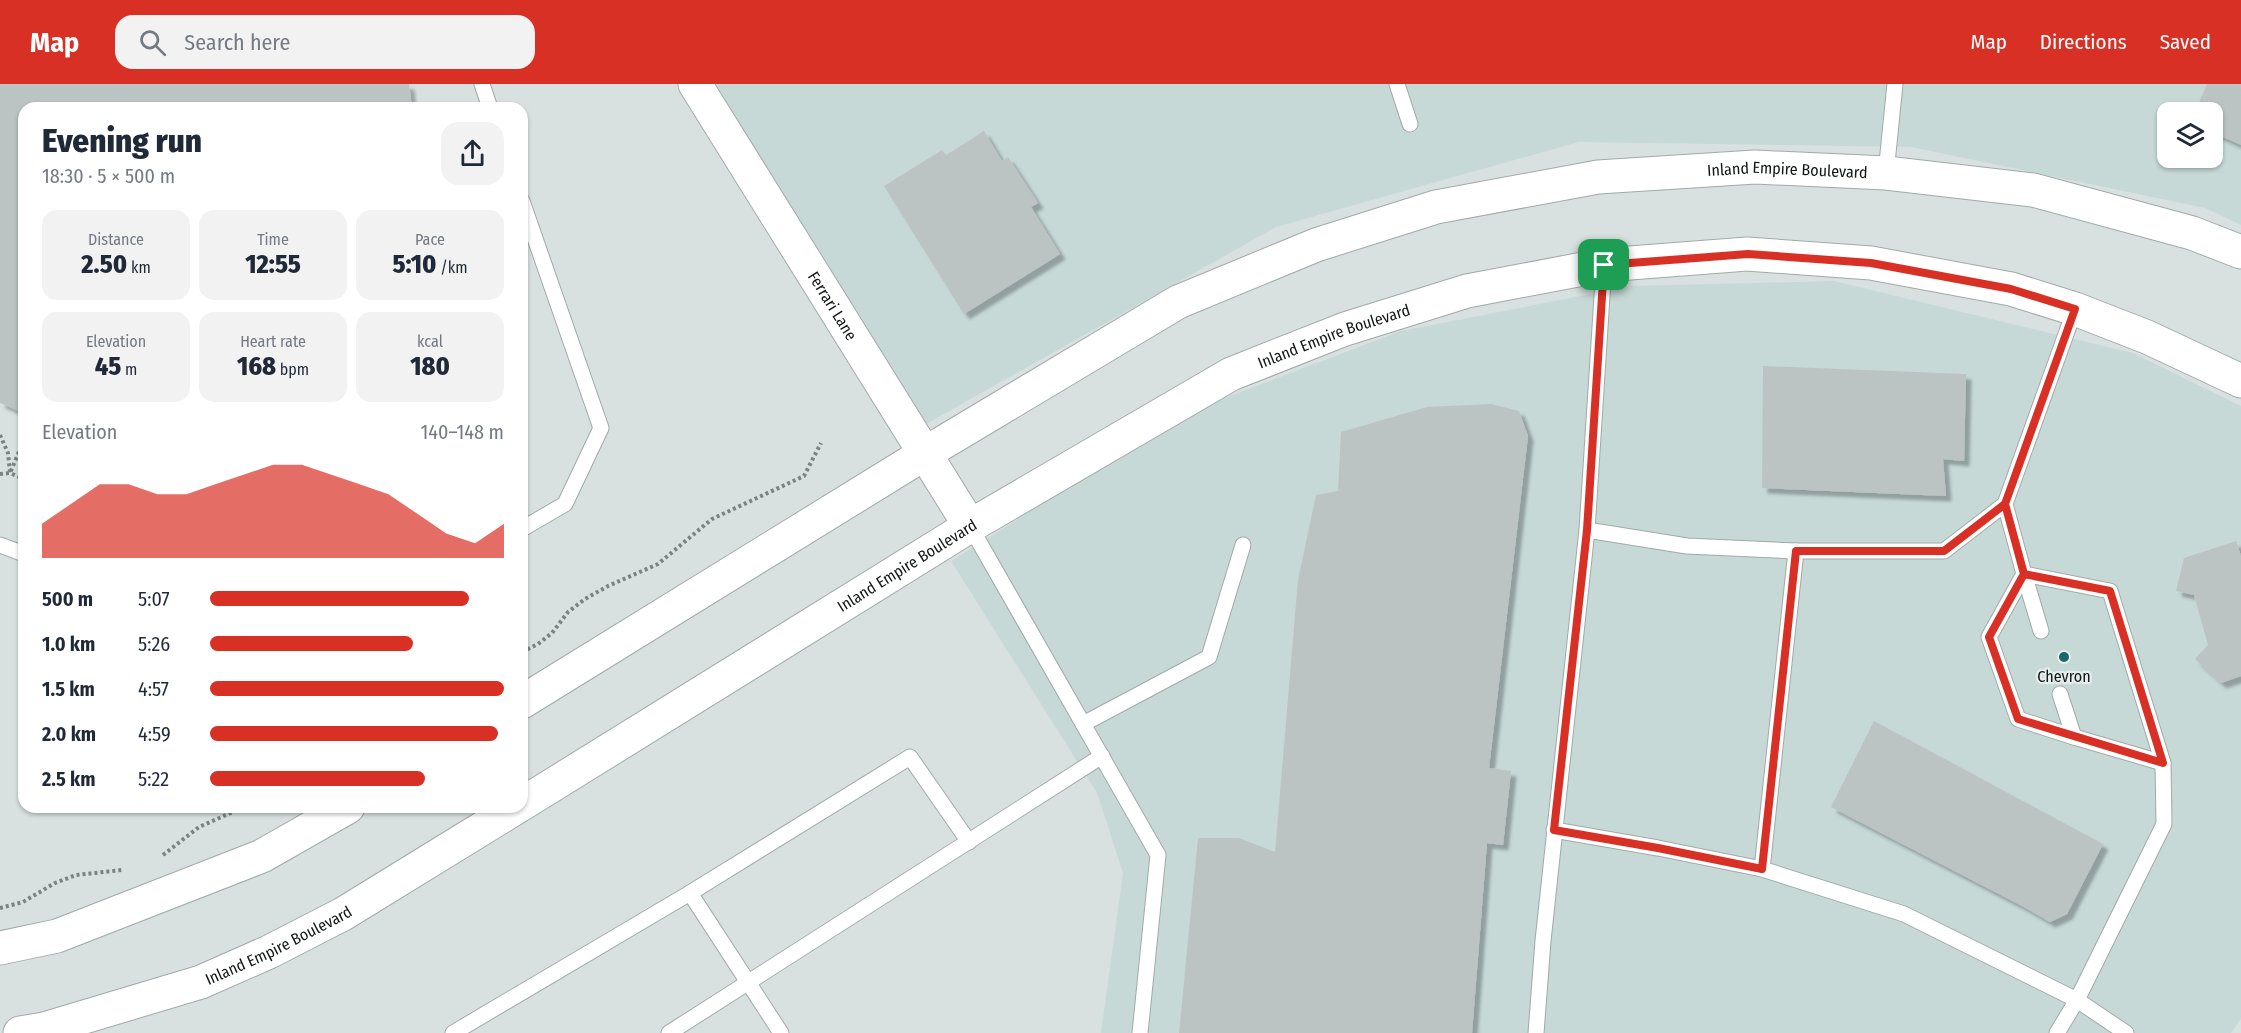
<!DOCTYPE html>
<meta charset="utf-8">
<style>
:root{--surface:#fff;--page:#f2f2f3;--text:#1f2937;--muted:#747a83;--accent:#d93025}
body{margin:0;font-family:"Fira Sans Condensed",sans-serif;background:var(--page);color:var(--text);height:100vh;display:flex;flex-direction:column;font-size:22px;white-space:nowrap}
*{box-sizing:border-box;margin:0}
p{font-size:20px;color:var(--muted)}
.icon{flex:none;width:33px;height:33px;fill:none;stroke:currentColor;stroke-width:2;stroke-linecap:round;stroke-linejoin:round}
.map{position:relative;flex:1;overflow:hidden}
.drawer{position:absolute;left:18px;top:18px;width:510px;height:711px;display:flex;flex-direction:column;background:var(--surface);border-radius:18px;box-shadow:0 2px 4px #0004}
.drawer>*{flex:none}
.buttons{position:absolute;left:2157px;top:18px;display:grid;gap:12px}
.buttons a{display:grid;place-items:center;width:66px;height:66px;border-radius:12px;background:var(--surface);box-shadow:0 2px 4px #0004;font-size:30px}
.pin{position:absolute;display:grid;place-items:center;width:51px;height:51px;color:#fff;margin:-26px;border-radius:12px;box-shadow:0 3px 9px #0006}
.round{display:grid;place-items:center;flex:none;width:63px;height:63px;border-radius:18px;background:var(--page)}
.summary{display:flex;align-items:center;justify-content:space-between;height:102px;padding:0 24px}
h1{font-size:33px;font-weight:800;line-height:45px}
.stats{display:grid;grid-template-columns:repeat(3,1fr);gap:9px;height:102px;padding:6px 24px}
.stats div{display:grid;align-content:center;border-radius:15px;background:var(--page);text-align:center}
.stats b{font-size:26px;font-weight:800}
.stats small{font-size:16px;font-weight:400}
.stats p{font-size:16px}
.chart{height:168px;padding:12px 24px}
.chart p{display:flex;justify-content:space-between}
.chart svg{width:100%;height:108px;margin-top:6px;fill:var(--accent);opacity:.7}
ul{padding:0 24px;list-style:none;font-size:20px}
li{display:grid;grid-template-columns:96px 72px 1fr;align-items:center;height:45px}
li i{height:15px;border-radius:8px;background:var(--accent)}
header{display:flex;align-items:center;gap:36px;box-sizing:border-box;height:84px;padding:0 30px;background:var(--accent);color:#fff}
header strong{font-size:28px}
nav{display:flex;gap:33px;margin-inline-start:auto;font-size:21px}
.search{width:420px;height:54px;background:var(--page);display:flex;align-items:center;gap:15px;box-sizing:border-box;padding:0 21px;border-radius:18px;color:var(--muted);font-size:22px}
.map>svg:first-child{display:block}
.built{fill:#c6d9d7;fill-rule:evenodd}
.building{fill:#bbc4c3;filter:url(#shadow)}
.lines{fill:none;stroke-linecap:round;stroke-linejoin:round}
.service-casing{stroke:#a1aaa9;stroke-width:17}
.tertiary-casing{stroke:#a1aaa9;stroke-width:35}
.secondary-casing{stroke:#a1aaa9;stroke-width:35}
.path{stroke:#7b8281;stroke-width:4;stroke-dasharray:3 3;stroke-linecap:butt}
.service{stroke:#fff;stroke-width:15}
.tertiary{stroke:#fff;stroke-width:33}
.secondary{stroke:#fff;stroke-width:33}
.route-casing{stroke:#fff;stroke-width:12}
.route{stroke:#d93025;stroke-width:8}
.poi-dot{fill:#1b6763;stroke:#e5eeed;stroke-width:2}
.labels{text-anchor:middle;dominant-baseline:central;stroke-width:4.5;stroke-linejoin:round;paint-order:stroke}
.street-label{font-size:16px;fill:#121615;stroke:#e5eeed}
.poi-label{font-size:16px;fill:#121615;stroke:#e5eeed}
</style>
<header>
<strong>Map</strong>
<div class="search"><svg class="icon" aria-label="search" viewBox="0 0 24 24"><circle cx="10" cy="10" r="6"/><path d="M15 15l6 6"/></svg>Search here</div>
<nav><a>Map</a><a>Directions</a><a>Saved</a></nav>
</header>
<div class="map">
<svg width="2241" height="949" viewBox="0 0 2241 949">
<defs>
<filter id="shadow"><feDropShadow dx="5.5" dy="5.5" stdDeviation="1.5" flood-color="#0004"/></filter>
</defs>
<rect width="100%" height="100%" fill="#d8e1e0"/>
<g class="built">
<path d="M716 0H2241V141L2205 124 1911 63 1579 58 1276 143 921 343ZM2168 28H2212V74H2168Z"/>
<polygon points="1834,197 2133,269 2241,322 2241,935 2231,949 1101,949 1123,789 1097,709 951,477 1188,328 1401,247 1632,202"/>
</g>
<g class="building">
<polygon points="0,0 409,0 412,24 24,24 24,329 0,319"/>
<polygon points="2207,0 2241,0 2241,61 2212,48 2212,28 2195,28"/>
<polygon points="984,47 1002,77 1008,73 1038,119 1031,123 1060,170 964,230 884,102 942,66 946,71"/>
<polygon points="1763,282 1966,290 1964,377 1943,375 1946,412 1762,404"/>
<polygon points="1491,320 1519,327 1528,352 1489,684 1511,687 1503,761 1487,759 1472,949 1179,949 1198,754 1239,754 1275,768 1298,496 1316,411 1338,407 1341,348 1427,323"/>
<polygon points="2236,457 2241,472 2241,592 2221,599 2195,575 2208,561 2194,511 2176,507 2184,474"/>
<polygon points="1874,637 2103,760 2067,830 2050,838 2024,823 1831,723"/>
</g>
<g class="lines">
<g class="service-casing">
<g id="service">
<polyline points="482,0 490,24"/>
<polyline points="1397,0 1410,40"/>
<polyline points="1886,89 1895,0"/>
<polyline points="522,117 601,344 565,420 522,445"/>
<polyline points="2005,420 2024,490 2110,507 2163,679 2164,740 2077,916 1904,830 1762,785 1796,467 1944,467 2005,420 2075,225"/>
<polyline points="970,442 1158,771 1140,949"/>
<polyline points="1587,446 1687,462 1796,467"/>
<polyline points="0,461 24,470"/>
<polyline points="2024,490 1989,553 2018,635 2074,653"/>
<polyline points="2024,490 2041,547"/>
<polyline points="2060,610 2074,653 2163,679"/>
<polyline points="1083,640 1209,573 1243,461"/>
<polyline points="1554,746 1658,764 1762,785"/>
<polyline points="453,949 690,809"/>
<polyline points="669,949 1102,672"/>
<polyline points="781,949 690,809 910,673 969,758"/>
<polyline points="1536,949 1543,857 1587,446 1604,181"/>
<polyline points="2057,949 2077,916 2126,949"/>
</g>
</g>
<g class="tertiary-casing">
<g id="tertiary">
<path id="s1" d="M695 0 970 442"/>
</g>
</g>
<g class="secondary-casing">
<g id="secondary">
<path id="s2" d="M522 618 924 370 1178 218 1316 161 1436 123 1598 93 1755 83 1886 89 2033 106 2192 149 2241 168"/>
<path id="s3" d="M522 720 970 442 1231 290 1345 245 1467 207 1604 181 1747 170 1871 179 2011 205 2075 225 2147 253 2241 297"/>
<polyline points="0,864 57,852 262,772 348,723"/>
<path id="s4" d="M20 949 44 945 201 898 269 868 343 830 517 723"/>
</g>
</g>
<g class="path">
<polyline points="0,351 8,369 10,389 24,395"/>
<polyline points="0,390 10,389 24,356"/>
<polyline points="522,568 538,560 552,549 568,528 585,515 608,502 658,480 712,435 804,392 821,359"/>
<polyline points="163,771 199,743 235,727 254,723"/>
<polyline points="0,824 23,818 55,799 76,791 122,786"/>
</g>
<use href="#service" class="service"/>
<use href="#tertiary" class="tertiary"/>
<use href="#secondary" class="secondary"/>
</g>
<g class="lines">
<g class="route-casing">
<polyline id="route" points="1604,181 1587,446 1554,746 1658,764 1762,785 1796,467 1944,467 2005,420 2024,490 1989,553 2018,635 2163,679 2110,507 2024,490 2005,420 2075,225 2011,205 1871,179 1748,170 1604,181"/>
</g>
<use href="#route" class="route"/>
</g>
<circle class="poi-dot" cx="2064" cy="573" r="6"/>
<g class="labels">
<g class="street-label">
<text stroke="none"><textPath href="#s2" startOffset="1398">Inland Empire Boulevard</textPath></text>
<text stroke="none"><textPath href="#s1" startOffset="261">Ferrari Lane</textPath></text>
<text stroke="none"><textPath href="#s3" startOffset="939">Inland Empire Boulevard</textPath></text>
<text stroke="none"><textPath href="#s3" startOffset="453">Inland Empire Boulevard</textPath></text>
<text stroke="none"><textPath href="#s4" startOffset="274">Inland Empire Boulevard</textPath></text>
</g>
<g class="poi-label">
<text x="2064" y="592">Chevron</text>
</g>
</g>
</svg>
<div class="buttons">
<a><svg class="icon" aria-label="layers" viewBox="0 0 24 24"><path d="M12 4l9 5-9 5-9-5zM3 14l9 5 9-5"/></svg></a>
</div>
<div class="pin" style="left:1604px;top:181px;background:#1e9e55"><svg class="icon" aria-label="arrive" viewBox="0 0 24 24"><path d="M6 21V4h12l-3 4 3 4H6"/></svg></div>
<section class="drawer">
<div class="summary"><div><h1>Evening run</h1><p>18:30 · 5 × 500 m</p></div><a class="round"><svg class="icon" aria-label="share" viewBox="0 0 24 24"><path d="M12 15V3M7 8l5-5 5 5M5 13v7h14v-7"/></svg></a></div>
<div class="stats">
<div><p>Distance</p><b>2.50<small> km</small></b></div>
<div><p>Time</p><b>12:55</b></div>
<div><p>Pace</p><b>5:10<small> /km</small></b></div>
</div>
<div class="stats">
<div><p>Elevation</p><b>45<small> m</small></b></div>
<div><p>Heart rate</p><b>168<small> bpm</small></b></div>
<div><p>kcal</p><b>180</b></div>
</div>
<div class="chart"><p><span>Elevation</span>140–148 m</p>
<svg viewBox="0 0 160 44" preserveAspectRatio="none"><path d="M0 44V30L10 22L20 14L30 14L40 18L50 18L60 14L70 10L80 6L90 6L100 10L110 14L120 18L130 26L140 34L150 38L160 30V44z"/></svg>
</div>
<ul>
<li><b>500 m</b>5:07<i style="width:88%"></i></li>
<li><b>1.0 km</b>5:26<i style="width:69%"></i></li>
<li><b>1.5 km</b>4:57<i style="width:100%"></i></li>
<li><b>2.0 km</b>4:59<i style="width:98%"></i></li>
<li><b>2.5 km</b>5:22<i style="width:73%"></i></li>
</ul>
</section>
</div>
